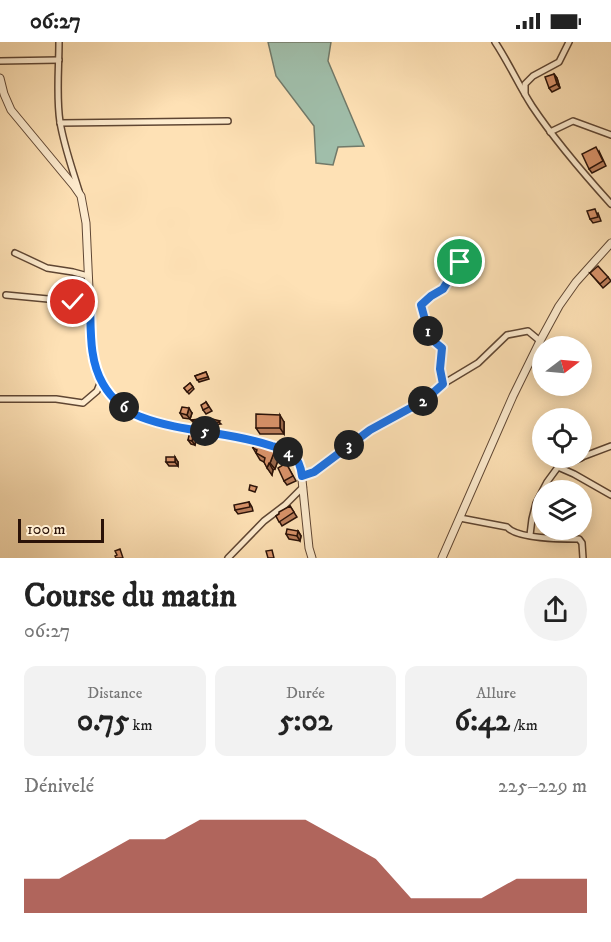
<!DOCTYPE html>
<html lang="fr">
<meta charset="utf-8">
<style>
:root{--surface:#fff;--page:#f2f2f2;--text:#222;--muted:#767676;--accent:#8f2418}
body{margin:0;font-family:"IM FELL DW Pica",serif;background:var(--page);color:var(--text);height:100vh;display:flex;flex-direction:column;font-size:22px;white-space:nowrap}
*{box-sizing:border-box;margin:0}
p{font-size:20px;color:var(--muted)}
.icon{flex:none;width:33px;height:33px;fill:none;stroke:currentColor;stroke-width:2;stroke-linecap:round;stroke-linejoin:round}
.map{position:relative;height:516px;overflow:hidden}
.details{display:flex;flex-direction:column;background:var(--surface);flex:1}
.details>*{flex:none}
.needle{width:39px;rotate:74deg}
.tools{position:absolute;left:532px;top:294px;display:grid;gap:12px}
.tools a{display:grid;place-items:center;width:60px;height:60px;border-radius:50%;background:var(--surface);box-shadow:0 3px 15px #0003;font-size:30px}
.scale{position:absolute;left:18px;bottom:15px;width:86px;box-sizing:border-box;padding-left:6px;border:3px solid #2a1208;border-top:0;font-size:16px;line-height:21px;white-space:nowrap;color:#2a1208;-webkit-text-stroke:4px #feeccf;paint-order:stroke}
.pin{position:absolute;display:grid;place-items:center;width:51px;height:51px;color:#fff;margin:-26px;border:3px solid #fff;border-radius:50%;box-shadow:0 2px 6px #0007}
.km{position:absolute;width:30px;height:30px;margin:-15px;border-radius:50%;background:#222;color:#fff;font-size:16px;line-height:30px;text-align:center}
.round{display:grid;place-items:center;flex:none;width:63px;height:63px;border-radius:32px;background:var(--page)}
.headline{display:flex;align-items:center;justify-content:space-between;height:102px;padding:0 24px}
h1{font-size:33px;font-weight:700;line-height:45px}
.stats{display:grid;grid-template-columns:repeat(3,1fr);gap:9px;height:102px;padding:6px 24px}
.stats div{display:grid;align-content:center;border-radius:12px;background:var(--page);text-align:center}
.stats b{font-size:30px;font-weight:700}
.stats small{font-size:16px;font-weight:400}
.stats p{font-size:16px}
.chart{height:168px;padding:12px 24px}
.chart p{display:flex;justify-content:space-between}
.chart svg{width:100%;height:108px;margin-top:6px;fill:var(--accent);opacity:.7}
.status{display:flex;justify-content:space-between;align-items:center;height:42px;padding:0 30px;background:var(--surface);direction:ltr}
.status svg{height:16px;fill:currentColor}
.map>svg:first-child{display:block}
.water{fill:#a0beaa;stroke:#717969;stroke-width:1.5}
.lines{fill:none;stroke-linecap:round;stroke-linejoin:round}
.minor-casing{stroke:#5f4633;stroke-width:8}
.tertiary-casing{stroke:#5f4633;stroke-width:9}
.minor{stroke:#feeccf;stroke-width:5}
.tertiary{stroke:#feeccf;stroke-width:7}
.wall{fill:#bb7e5b;stroke:#2a1208;stroke-width:1.5}
.shaded-wall{fill:#98674a;stroke:#2a1208;stroke-width:1.5}
.building{fill:#d9936a;stroke:#2a1208;stroke-width:1.5}
.route-casing{stroke:#fff;stroke-width:12}
.route{stroke:#1a73e8;stroke-width:8}
</style>
<div class="status"><b>06:27</b><svg viewBox="0 0 49 12"><path d="M0 12V9h3v3zM5 12V6h3v6zM10 12V3h3v9zM15 12V0h3v12zM26 1h20v11H26zM47 4h2v5h-2z"/></svg></div>
<div class="map">
<svg width="611" height="516" viewBox="0 0 611 516">
<rect width="100%" height="100%" fill="#fee1b5"/>
<filter id="stains"><feTurbulence type="fractalNoise" baseFrequency=".00333" numOctaves="4"/><feColorMatrix values="0 0 0 0 .2 0 0 0 0 .09 0 0 0 0 .02 0 0 0 .5 -.17"/></filter>
<radialGradient id="worn" r=".72"><stop offset=".6" stop-color="#630" stop-opacity="0"/><stop offset="1" stop-color="#630" stop-opacity=".3"/></radialGradient>
<polygon class="water" points="268,0 331,0 328,19 364,104 338,105 333,123 316,121 314,84 276,34"/>
<g class="lines">
<g class="minor-casing">
<g id="minor">
<path d="M59 0C59 26 56 54 60 80 64 104 72 126 79 149"/>
<path d="M495 0C509 21 519 44 532 64 556 100 583 131 611 162"/>
<polyline points="0,19 59,18"/>
<polyline points="525,52 525,42 533,34 559,20 569,0"/>
<polyline points="60,81 228,79"/>
<polyline points="550,90 573,79 611,93"/>
<polyline points="15,211 47,226 73,230 88,234"/>
<polyline points="6,253 90,261"/>
<polyline points="530,319 543,323"/>
<polyline points="582,328 583,328"/>
<polyline points="443,342 440,327 442,306 430,296 421,263 431,254 443,247 460,220"/>
<polyline points="0,357 56,357 83,361 97,349 101,339"/>
<polyline points="582,415 611,404"/>
<polyline points="558,425 574,432 611,453"/>
<polyline points="302,434 314,430 370,388 425,358 443,342 478,321 507,293 528,289 540,299"/>
<path d="M460 476 507 485C517 497 562 497 579 497L582 501 583 516"/>
<polyline points="530,493 532,477 536,461 547,440 558,425 581,416"/>
<polyline points="228,516 264,479 285,463 303,445"/>
</g>
</g>
<g class="tertiary-casing">
<g id="tertiary">
<polyline points="0,36 4,52 11,68 74,144 81,154 86,181 92,313 95,325 103,343 118,360 139,375 171,384 261,400 292,412 296,416 301,428 309,506 312,516"/>
<polyline points="442,516 513,354 540,299 559,264 576,240 611,201"/>
</g>
</g>
<use href="#minor" class="minor"/>
<use href="#tertiary" class="tertiary"/>
</g>
<g class="wall">
<polygon points="554,32 557,36 560,46 552,50 549,46"/>
<polygon points="599,109 606,124 592,131 589,127"/>
<polygon points="598,171 601,179 593,181 590,177"/>
<polygon points="590,231 608,235 611,239 603,246"/>
<polygon points="206,330 209,337 199,340 195,334"/>
<polygon points="190,341 194,347 189,352 184,346"/>
<polygon points="206,360 212,369 206,372 203,368"/>
<polygon points="180,371 192,371 190,377 183,376"/>
<polygon points="191,378 219,380 221,382 205,384 193,380"/>
<polygon points="284,380 284,392 260,392 256,386"/>
<polygon points="194,390 197,394 195,403 191,402 188,398"/>
<polygon points="253,406 275,408 279,415 275,427 273,428 272,433 264,420 260,418"/>
<polygon points="166,420 178,420 178,424 169,424"/>
<polygon points="286,421 296,439 287,443 284,439"/>
<polygon points="249,460 252,465 253,469 238,472 235,468"/>
<polygon points="290,464 297,475 282,484 276,474"/>
<polygon points="298,489 301,494 300,499 289,497 286,492"/>
</g>
<g class="shaded-wall">
<polygon points="554,32 557,36 560,46 557,42"/>
<polygon points="189,366 192,371 190,377 187,373"/>
<polygon points="280,373 284,380 284,392 280,386"/>
<polygon points="194,390 197,394 195,403 192,399"/>
<polygon points="275,408 279,415 275,427 270,421"/>
<polygon points="175,415 178,420 178,424 175,420"/>
<polygon points="269,421 273,428 272,433 267,426"/>
<polygon points="298,489 301,494 300,499 297,494"/>
</g>
<g class="building">
<polygon points="554,32 557,42 549,46 545,35"/>
<polygon points="596,105 603,119 589,127 582,112"/>
<polygon points="595,167 598,175 590,177 587,169"/>
<polygon points="598,224 608,235 600,242 590,231"/>
<polygon points="206,330 208,335 197,338 195,334"/>
<polygon points="190,341 193,345 187,350 184,346"/>
<polygon points="206,360 209,365 203,368 201,363"/>
<polygon points="182,365 189,366 187,373 180,371"/>
<polygon points="256,372 280,373 280,386 256,386"/>
<polygon points="208,376 220,379 219,380 203,382 191,378"/>
<polygon points="190,389 194,390 192,399 188,398"/>
<polygon points="255,401 275,408 270,421 269,421 267,426 264,420 265,416 256,411 257,408 253,406"/>
<rect x="166" y="415" width="9" height="5"/>
<polygon points="286,421 293,434 284,439 278,426"/>
<polygon points="250,443 257,445 255,450 249,448"/>
<polygon points="249,460 250,465 235,468 234,463"/>
<polygon points="290,464 294,470 279,480 276,474 279,472 279,470"/>
<polygon points="287,487 298,489 297,494 286,492"/>
<polygon points="120,507 123,516 116,516 115,514 117,513 115,509"/>
<polygon points="272,508 274,516 268,516 266,509"/>
</g>
<g class="lines">
<g class="route-casing">
<path id="route" d="M73 260 90 261C91 289 89 318 103 342 111 356 126 370 141 375 183 391 229 389 272 404 279 406 287 408 293 413 299 418 301 426 302 434L314 430 370 388 425 358 443 342 440 327 442 306 430 296 421 263 431 254 443 247 460 220"/>
</g>
<use href="#route" class="route"/>
</g>
<rect width="100%" height="100%" filter="url(#stains)"/>
<rect width="100%" height="100%" fill="url(#worn)"/>
</svg>
<div class="tools">
<a><svg class="needle" viewBox="-14 -14 28 28"><path d="M0-13l5 13h-10z" fill="#e53935"/><path d="M0 13l5-13h-10z" fill="#767676"/></svg></a>
<a><svg class="icon" aria-label="locate" viewBox="0 0 24 24"><circle cx="12" cy="12" r="6"/><path d="M12 2v4M12 18v4M2 12h4M18 12h4"/></svg></a>
<a><svg class="icon" aria-label="layers" viewBox="0 0 24 24"><path d="M12 4l9 5-9 5-9-5zM3 14l9 5 9-5"/></svg></a>
</div>
<div class="scale">100 m</div>
<div class="pin" style="left:460px;top:220px;background:#1e9e55"><svg class="icon" aria-label="arrive" viewBox="0 0 24 24"><path d="M6 21V4h12l-3 4 3 4H6"/></svg></div>
<div class="pin" style="left:73px;top:260px;background:#d93025"><svg class="icon" aria-label="check" viewBox="0 0 24 24"><path d="M5 12l5 5 9-10"/></svg></div>
<b class="km" style="left:428px;top:289px">1</b>
<b class="km" style="left:423px;top:359px">2</b>
<b class="km" style="left:349px;top:403px">3</b>
<b class="km" style="left:288px;top:410px">4</b>
<b class="km" style="left:205px;top:389px">5</b>
<b class="km" style="left:124px;top:365px">6</b>
</div>
<section class="details">
<div class="headline"><div><h1>Course du matin</h1><p>06:27</p></div><a class="round"><svg class="icon" aria-label="share" viewBox="0 0 24 24"><path d="M12 15V3M7 8l5-5 5 5M5 13v7h14v-7"/></svg></a></div>
<div class="stats">
<div><p>Distance</p><b>0.75<small> km</small></b></div>
<div><p>Durée</p><b>5:02</b></div>
<div><p>Allure</p><b>6:42<small> /km</small></b></div>
</div>
<div class="chart"><p><span>Dénivelé</span>225–229 m</p>
<svg viewBox="0 0 160 44" preserveAspectRatio="none"><path d="M0 44V30L10 30L20 22L30 14L40 14L50 6L60 6L70 6L80 6L90 14L100 22L110 38L120 38L130 38L140 30L150 30L160 30V44z"/></svg>
</div>
</section>
